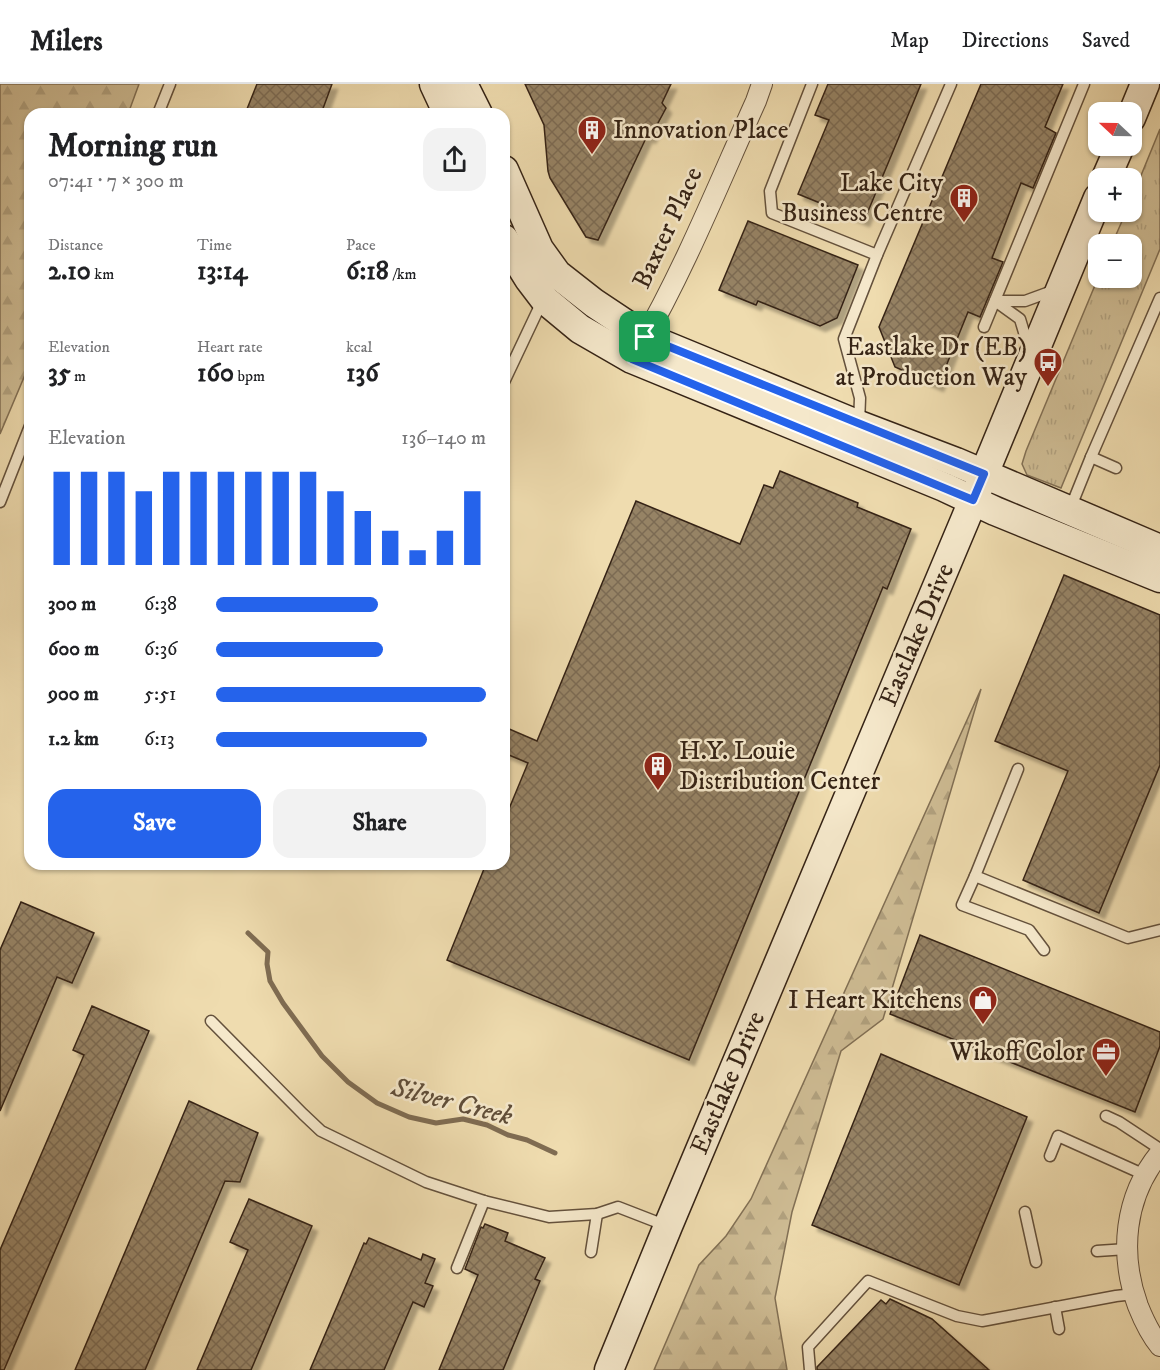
<!DOCTYPE html>
<meta charset="utf-8">
<style>
:root{--surface:#fff;--page:#f2f2f2;--text:#202124;--muted:#757577;--line:#e0e0e0;--accent:#2563eb}
body{margin:0;font-family:"IM FELL DW Pica",serif;background:var(--page);color:var(--text);height:100vh;display:flex;flex-direction:column;font-size:22px;white-space:nowrap}
*{box-sizing:border-box;margin:0}
p{font-size:20px;color:var(--muted)}
.icon{flex:none;width:33px;height:33px;fill:none;stroke:currentColor;stroke-width:2;stroke-linecap:round;stroke-linejoin:round}
.map{position:relative;flex:1;overflow:hidden}
.sheet{position:absolute;left:24px;top:24px;width:486px;height:762px;display:flex;flex-direction:column;background:var(--surface);border-radius:18px;box-shadow:0 2px 4px #0004}
.sheet>*{flex:none}
.needle{width:39px;rotate:292deg}
.tools{position:absolute;left:1088px;top:18px;display:grid;gap:12px}
.tools a{display:grid;place-items:center;width:54px;height:54px;border-radius:12px;background:var(--surface);box-shadow:0 2px 4px #0004;font-size:30px}
.pin{position:absolute;display:grid;place-items:center;width:51px;height:51px;color:#fff;margin:-26px;border-radius:12px;box-shadow:0 3px 9px #0006}
.round{display:grid;place-items:center;flex:none;width:63px;height:63px;border-radius:18px;background:var(--page)}
.head{display:flex;align-items:center;justify-content:space-between;height:102px;padding:0 24px}
h1{font-size:33px;font-weight:800;line-height:45px}
.stats{display:grid;grid-template-columns:repeat(3,1fr);gap:9px;height:102px;padding:6px 24px}
.stats div{display:grid;align-content:center}
.stats b{font-size:26px;font-weight:800}
.stats small{font-size:16px;font-weight:400}
.stats p{font-size:16px}
.chart{height:168px;padding:12px 24px}
.chart p{display:flex;justify-content:space-between}
.chart svg{width:100%;height:108px;margin-top:6px;stroke:var(--accent);stroke-width:6}
.button{display:flex;gap:12px;margin-top:auto;padding:12px 24px}
.button a{flex:1;height:69px;border-radius:18px;background:var(--accent);color:#fff;font-size:24px;font-weight:800;line-height:69px;text-align:center}
.button a+a{background:var(--page);color:var(--text)}
ul{padding:0 24px;list-style:none;font-size:20px}
li{display:grid;grid-template-columns:96px 72px 1fr;align-items:center;height:45px}
li i{height:15px;border-radius:8px;background:var(--accent)}
header{display:flex;align-items:center;gap:36px;box-sizing:border-box;height:84px;padding:0 30px;background:var(--surface);border-bottom:2px solid var(--line)}
header strong{font-size:28px}
nav{display:flex;gap:33px;margin-inline-start:auto;font-size:21px}
.map>svg:first-child{display:block}
.grass{fill:url(#grass-tufts);stroke:#827055;stroke-width:1.5}
.forest{fill:url(#forest-firs);stroke:#827055;stroke-width:1.5}
.lines{fill:none;stroke-linecap:round;stroke-linejoin:round}
.stream{stroke:#7f6c52;stroke-width:5}
.building{fill:url(#building-cross-hatch);stroke:#352315;stroke-width:1.5;filter:url(#shadow)}
.lane-casing{stroke:#64513c;stroke-width:13}
.street-casing{stroke:#64513c;stroke-width:22}
.secondary-casing{stroke:#352315;stroke-width:31}
.lane{stroke:#f5e8cb;stroke-width:10}
.street{stroke:#f5e8cb;stroke-width:20}
.secondary{stroke:#f5e8cb;stroke-width:28}
.route-casing{stroke:#fff;stroke-width:12}
.route{stroke:#2563eb;stroke-width:8}
.labels{text-anchor:middle;dominant-baseline:central;stroke-width:5;stroke-linejoin:round;paint-order:stroke}
.poi-label{font-size:26px;fill:#352315;stroke:#f5e8cb;text-anchor:end}
.street-label{font-size:26px;fill:#352315;stroke:#f5e8cb}
.water-label{font-size:27px;font-style:italic;fill:#604e39;stroke:#f5e8cb}
</style>
<header>
<strong>Milers</strong>
<nav><a>Map</a><a>Directions</a><a>Saved</a></nav>
</header>
<div class="map">
<svg width="1160" height="1286" viewBox="0 0 1160 1286">
<defs>
<pattern id="grass-tufts" width="24" height="20" patternUnits="userSpaceOnUse" patternTransform="scale(1.5)"><rect width="24" height="20" fill="#cfbd95"/><path d="M3 7l-1-3M5 7V3M7 7l1-3M15 17l-1-3M17 17v-4M19 17l1-3" fill="none" stroke="#b2a280"/></pattern>
<pattern id="forest-firs" width="22" height="20" patternUnits="userSpaceOnUse" patternTransform="scale(1.5)"><rect width="22" height="20" fill="#cfbd95"/><path d="M5 1l3.5 6h-7zM16 11l3.5 6h-7z" fill="#b2a280"/></pattern>
<pattern id="building-cross-hatch" width="8" height="8" patternUnits="userSpaceOnUse" patternTransform="scale(1.5)"><rect width="8" height="8" fill="#968365"/><path d="M0 0l8 8M0 8l8-8" fill="none" stroke="#7b6b52"/></pattern>
<filter id="shadow"><feDropShadow dx="5.5" dy="5.5" stdDeviation="1.5" flood-color="#0004"/></filter>
</defs>
<rect width="100%" height="100%" fill="#efdcaf"/>
<filter id="stains"><feTurbulence type="fractalNoise" baseFrequency=".00333" numOctaves="4"/><feColorMatrix values="0 0 0 0 .2 0 0 0 0 .09 0 0 0 0 .02 0 0 0 .5 -.17"/></filter>
<radialGradient id="worn" r=".72"><stop offset=".6" stop-color="#630" stop-opacity="0"/><stop offset="1" stop-color="#630" stop-opacity=".3"/></radialGradient>
<polygon class="grass" points="1160,45 1160,165 1061,404 1027,391 1022,380 1026,367 1098,194 1131,194 1131,160 1112,160 1126,128 1131,128 1131,116"/>
<g class="forest">
<polygon points="0,0 139,0 128,30 30,30 30,279 0,350"/>
<polygon points="981,605 883,935 841,967 792,1128 775,1214 787,1286 654,1286 699,1181 726,1152 751,1115"/>
</g>
<g class="lines">
<polyline class="stream" points="248,849 268,868 267,880 270,897 283,919 322,972 348,998 377,1019 409,1033 436,1039 463,1035 487,1041 508,1051 527,1056 555,1069"/>
</g>
<g class="building">
<polygon points="257,0 332,0 321,30 245,30"/>
<polygon points="525,0 671,0 662,19 666,24 650,54 647,52 598,156 586,153 550,94 548,87 544,41"/>
<polygon points="828,0 921,0 864,137 798,110 829,36 815,31"/>
<polygon points="981,0 1063,0 1045,43 1056,49 1033,104 1021,99 992,174 1003,178 980,233 968,228 938,302 895,283 879,243"/>
<polygon points="748,137 858,181 837,234 820,242 758,217 756,221 719,206"/>
<polygon points="780,387 858,419 857,423 911,445 887,505 883,503 689,976 447,876 486,780 504,780 504,737 528,679 504,669 504,652 507,644 537,657 636,417 740,460 764,401 773,404"/>
<polygon points="1064,491 1160,531 1160,681 1099,829 1023,796 1068,687 995,657"/>
<polygon points="21,818 94,849 72,899 57,893 0,1027 0,866"/>
<polygon points="920,851 1160,948 1160,962 1135,1028 890,930"/>
<polygon points="92,922 149,947 4,1286 0,1286 0,1166 84,971 73,966"/>
<polygon points="881,970 1027,1033 959,1201 812,1141"/>
<polygon points="189,1017 258,1049 240,1098 225,1097 145,1286 75,1286"/>
<polygon points="249,1115 312,1142 251,1286 197,1286 248,1166 230,1158"/>
<polygon points="485,1140 508,1149 505,1157 545,1174 535,1195 540,1197 503,1286 439,1286 478,1191 465,1185 481,1143 483,1144"/>
<polygon points="369,1154 421,1176 423,1170 435,1175 425,1199 433,1202 424,1223 413,1218 384,1286 310,1286 364,1159 366,1160"/>
<polygon points="890,1215 932,1235 989,1286 817,1286 817,1283 881,1216 886,1220"/>
</g>
<g class="lines">
<g class="lane-casing">
<g id="lane">
<polyline points="812,0 770,107 772,129 877,171 844,255 860,314 859,340"/>
<polyline points="158,30 170,0"/>
<polyline points="877,171 951,0"/>
<polyline points="995,217 1020,235 1029,265"/>
<polyline points="995,217 1025,217 1055,206"/>
<polyline points="984,243 1084,0"/>
<polyline points="504,298 538,226 544,218"/>
<polyline points="1091,373 1160,214"/>
<polyline points="0,418 30,342"/>
<polyline points="1070,425 1091,373 1116,384"/>
<polyline points="1018,685 975,792 1128,854 1160,846"/>
<polyline points="975,792 962,821 1029,846 1044,866"/>
<polyline points="211,937 303,1030 321,1047 426,1098 484,1117 549,1133 597,1130 618,1123 667,1142"/>
<polyline points="1106,1032 1119,1038 1160,1065"/>
<polyline points="1050,1072 1058,1052 1145,1091"/>
<polyline points="1025,1128 1036,1178"/>
<polyline points="1097,1167 1127,1165"/>
<polyline points="591,1168 597,1130"/>
<polyline points="457,1184 484,1117"/>
<polyline points="1055,1223 1059,1245"/>
<polyline points="810,1286 808,1263 868,1197 957,1232 982,1237 1116,1212 1134,1210"/>
</g>
</g>
<g class="street-casing">
<g id="street">
<path d="M640 262C685 184 719 99 756 17L762 0"/>
<path d="M1160 1069C1124 1113 1119 1170 1138 1222 1144 1237 1150 1250 1160 1262"/>
</g>
</g>
<g class="secondary-casing">
<g id="secondary">
<polyline points="434,0 448,30"/>
<polyline points="463,0 478,30"/>
<polyline points="1131,34 1145,0"/>
<polyline points="504,86 539,165 557,190 594,219 645,253 859,341 956,378 1160,465"/>
<polyline points="1106,94 1120,62"/>
<polyline points="504,155 529,195 545,216 580,245 632,275 944,403 995,427 1160,494"/>
<polyline points="609,1286 668,1142 965,436 1098,114"/>
</g>
</g>
<use href="#lane" class="lane"/>
<use href="#street" class="street"/>
<use href="#secondary" class="secondary"/>
</g>
<g class="lines">
<g class="route-casing">
<polygon id="route" points="645,253 984,390 973,416 632,275"/>
</g>
<use href="#route" class="route"/>
</g>
<defs>
<g id="building-pin" transform="scale(1.5)"><path d="M0 17L-7.5 6A9.5 9.5 0 1 1 7.5 6Z" fill="#8f2418" stroke="#f5e8cb"/><path d="M-4-6H4V6H1V3H-1V6H-4ZM-2.5-4.3h1.7v1.8h-1.7ZM.8-4.3h1.7v1.8H.8ZM-2.5-1h1.7V.8h-1.7ZM.8-1h1.7V.8H.8Z" fill="#fff"/></g>
<g id="bus-pin" transform="scale(1.5)"><path d="M0 17L-7.5 6A9.5 9.5 0 1 1 7.5 6Z" fill="#8f2418" stroke="#f5e8cb"/><path d="M-5-6H5V4H4V6H2V4H-2V6H-4V4H-5ZM-3.5-4V0h7V-4ZM-3.5 1.2v1.5H-2V1.2ZM2 1.2v1.5H3.5V1.2Z" fill="#fff"/></g>
<g id="shop-pin" transform="scale(1.5)"><path d="M0 17L-7.5 6A9.5 9.5 0 1 1 7.5 6Z" fill="#8f2418" stroke="#f5e8cb"/><path d="M-5-2.5h2.3a2.7 3.5 0 0 1 5.4 0H5L5.5 6h-11ZM-1.5-2.5h3a1.5 2.3 0 0 0-3 0Z" fill="#fff"/></g>
<g id="office-pin" transform="scale(1.5)"><path d="M0 17L-7.5 6A9.5 9.5 0 1 1 7.5 6Z" fill="#8f2418" stroke="#f5e8cb"/><path d="M-6-3h4V-5.5h4V-3h4V5H-6ZM-1-4.5V-3h2v-1.5ZM-6 0V1H6V0Z" fill="#fff"/></g>
</defs>
<g fill-rule="evenodd">
<use href="#building-pin" x="592" y="46"/>
<use href="#building-pin" x="964" y="114"/>
<use href="#bus-pin" x="1048" y="278"/>
<use href="#building-pin" x="658" y="682"/>
<use href="#shop-pin" x="983" y="916"/>
<use href="#office-pin" x="1106" y="968"/>
</g>
<g class="labels">
<g class="poi-label">
<text x="613" y="46" text-anchor="start">Innovation Place</text>
<text x="943" y="99">Lake City<tspan x="943" dy="30">Business Centre</tspan></text>
<text x="1027" y="263">Eastlake Dr (EB)<tspan x="1027" dy="30">at Production Way</tspan></text>
<text x="679" y="667" text-anchor="start">H.Y. Louie<tspan x="679" dy="30">Distribution Center</tspan></text>
<text x="962" y="916">I Heart Kitchens</text>
<text x="1085" y="968">Wikoff Color</text>
</g>
<g class="street-label">
<text transform="translate(668 144) rotate(-65)">Baxter Place</text>
<text transform="translate(917 551) rotate(-67)">Eastlake Drive</text>
<text transform="translate(728 999) rotate(-67)">Eastlake Drive</text>
</g>
<g class="water-label">
<text transform="translate(452 1018) rotate(14)">Silver Creek</text>
</g>
</g>
<rect width="100%" height="100%" filter="url(#stains)"/>
<rect width="100%" height="100%" fill="url(#worn)"/>
</svg>
<div class="tools">
<a><svg class="needle" viewBox="-14 -14 28 28"><path d="M0-13l5 13h-10z" fill="#e53935"/><path d="M0 13l5-13h-10z" fill="#757577"/></svg></a>
<a>+</a>
<a>−</a>
</div>
<div class="pin" style="left:645px;top:253px;background:#1e9e55"><svg class="icon" aria-label="arrive" viewBox="0 0 24 24"><path d="M6 21V4h12l-3 4 3 4H6"/></svg></div>
<section class="sheet">
<div class="head"><div><h1>Morning run</h1><p>07:41 · 7 × 300 m</p></div><a class="round"><svg class="icon" aria-label="share" viewBox="0 0 24 24"><path d="M12 15V3M7 8l5-5 5 5M5 13v7h14v-7"/></svg></a></div>
<div class="stats">
<div><p>Distance</p><b>2.10<small> km</small></b></div>
<div><p>Time</p><b>13:14</b></div>
<div><p>Pace</p><b>6:18<small> /km</small></b></div>
</div>
<div class="stats">
<div><p>Elevation</p><b>35<small> m</small></b></div>
<div><p>Heart rate</p><b>160<small> bpm</small></b></div>
<div><p>kcal</p><b>136</b></div>
</div>
<div class="chart"><p><span>Elevation</span>136–140 m</p>
<svg viewBox="0 0 160 44" preserveAspectRatio="none"><path d="M5 44V6M15 44V6M25 44V6M35 44V14M45 44V6M55 44V6M65 44V6M75 44V6M85 44V6M95 44V6M105 44V14M115 44V22M125 44V30M135 44V38M145 44V30M155 44V14"/></svg>
</div>
<ul>
<li><b>300 m</b>6:38<i style="width:60%"></i></li>
<li><b>600 m</b>6:36<i style="width:62%"></i></li>
<li><b>900 m</b>5:51<i style="width:100%"></i></li>
<li><b>1.2 km</b>6:13<i style="width:78%"></i></li>
</ul>
<div class="button"><a>Save</a><a>Share</a></div>
</section>
</div>
